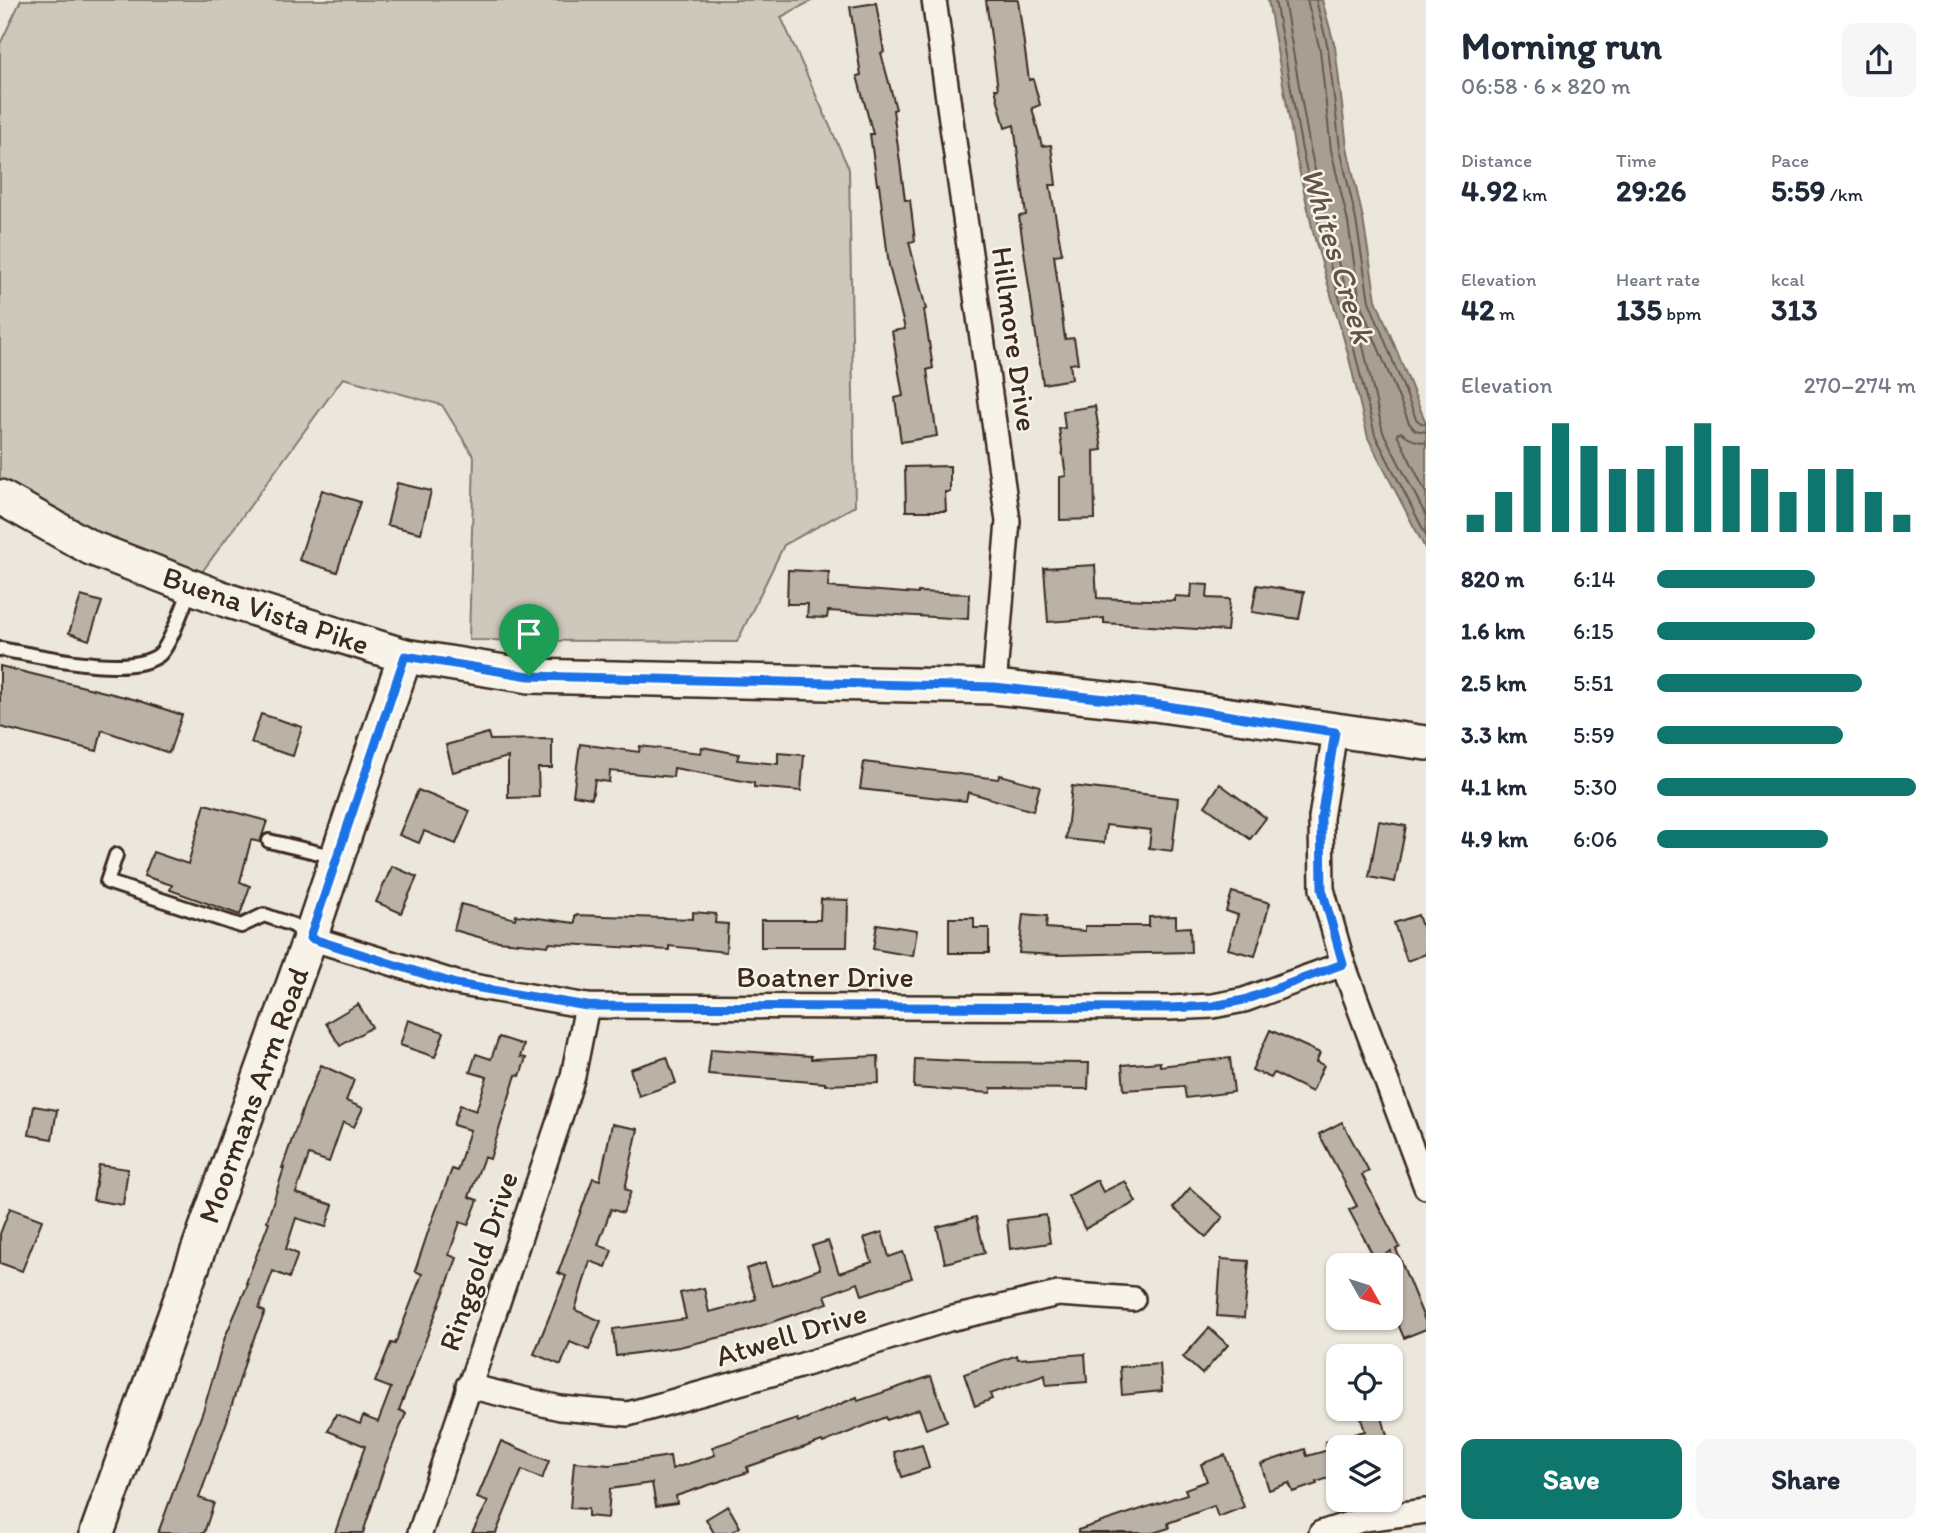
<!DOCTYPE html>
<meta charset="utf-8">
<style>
:root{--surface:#fff;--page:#f6f6f7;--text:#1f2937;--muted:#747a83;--accent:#0f766e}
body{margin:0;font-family:Itim,sans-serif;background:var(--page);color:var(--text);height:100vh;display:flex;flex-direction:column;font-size:26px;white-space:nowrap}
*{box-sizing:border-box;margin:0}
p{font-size:23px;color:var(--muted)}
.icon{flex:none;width:38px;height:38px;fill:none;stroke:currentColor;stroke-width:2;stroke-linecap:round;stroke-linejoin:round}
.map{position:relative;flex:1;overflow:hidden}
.sheet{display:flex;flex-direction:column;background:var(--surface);width:525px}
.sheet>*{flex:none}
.needle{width:46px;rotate:129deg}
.tools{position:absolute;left:1326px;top:1253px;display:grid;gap:14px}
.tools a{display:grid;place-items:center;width:77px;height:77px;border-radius:14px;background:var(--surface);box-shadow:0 2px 5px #0004;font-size:35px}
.pin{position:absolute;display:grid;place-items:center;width:60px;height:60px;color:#fff;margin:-72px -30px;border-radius:50% 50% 50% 0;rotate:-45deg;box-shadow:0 0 7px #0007}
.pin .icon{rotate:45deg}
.round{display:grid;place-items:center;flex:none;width:74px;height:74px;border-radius:14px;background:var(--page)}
.head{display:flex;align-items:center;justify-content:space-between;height:119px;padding:0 35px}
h1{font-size:38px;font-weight:700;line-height:52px}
.stats{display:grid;grid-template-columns:repeat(3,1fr);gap:10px;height:119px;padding:7px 35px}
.stats div{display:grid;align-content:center}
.stats b{font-size:30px;font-weight:700}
.stats small{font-size:19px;font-weight:400}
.stats p{font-size:19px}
.chart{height:196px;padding:14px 35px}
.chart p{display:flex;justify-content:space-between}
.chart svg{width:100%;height:126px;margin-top:7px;stroke:var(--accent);stroke-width:6}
.button{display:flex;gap:14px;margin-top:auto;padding:14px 35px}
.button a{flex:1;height:80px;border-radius:14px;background:var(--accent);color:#fff;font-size:28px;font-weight:700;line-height:80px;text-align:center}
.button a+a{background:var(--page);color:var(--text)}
ul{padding:0 35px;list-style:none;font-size:23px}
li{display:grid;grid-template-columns:112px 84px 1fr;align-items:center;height:52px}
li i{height:18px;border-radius:9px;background:var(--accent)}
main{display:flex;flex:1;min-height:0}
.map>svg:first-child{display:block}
.green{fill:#cec8bc;stroke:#84796d;stroke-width:2}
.water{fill:#a89f93;stroke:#7c7064;stroke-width:2}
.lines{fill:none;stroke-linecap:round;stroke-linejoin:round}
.shore{stroke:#67594d;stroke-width:2}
.building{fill:#bab2a7;stroke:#3b2a1e;stroke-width:2}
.lane-casing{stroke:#3b2a1e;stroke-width:18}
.street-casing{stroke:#3b2a1e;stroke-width:28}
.secondary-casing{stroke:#3b2a1e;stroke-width:38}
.lane{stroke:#f7f3e8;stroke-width:12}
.street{stroke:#f7f3e8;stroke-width:23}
.secondary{stroke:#f7f3e8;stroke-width:33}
.route-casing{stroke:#fff;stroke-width:14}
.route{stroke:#1a73e8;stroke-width:9}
.labels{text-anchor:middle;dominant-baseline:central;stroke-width:5;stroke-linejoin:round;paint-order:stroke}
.street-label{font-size:30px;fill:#3b2a1e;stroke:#f7f3e8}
.water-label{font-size:32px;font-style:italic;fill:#615347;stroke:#f7f3e8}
</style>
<main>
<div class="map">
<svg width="1426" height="1533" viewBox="0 0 1426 1533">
<rect width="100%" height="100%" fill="#ece7dc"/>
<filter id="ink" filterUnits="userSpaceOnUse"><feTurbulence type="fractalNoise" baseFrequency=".0143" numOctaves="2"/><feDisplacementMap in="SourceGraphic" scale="14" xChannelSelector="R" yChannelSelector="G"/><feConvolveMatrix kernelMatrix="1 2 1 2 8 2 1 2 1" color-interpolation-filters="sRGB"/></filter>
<g filter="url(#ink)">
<polygon class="green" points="21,0 813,0 781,17 849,169 855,506 784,545 737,642 469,640 474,457 442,405 343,378 191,587 0,510 0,44"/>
<polygon class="water" points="1268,0 1322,0 1335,47 1347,147 1363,219 1376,300 1426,423 1426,550 1368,438 1347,350 1314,236 1295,151"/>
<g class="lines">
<g class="shore">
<polyline points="1275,0 1302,150 1321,234 1354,349 1375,435 1426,535"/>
<polyline points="1284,0 1310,148 1329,232 1363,346 1383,432 1426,516"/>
<polyline points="1307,0 1320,50 1331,150 1348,222 1360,303 1409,423 1415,430 1426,432"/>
<polyline points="1316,0 1328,48 1340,148 1356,220 1369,301 1416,419 1421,423 1426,424"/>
<polyline points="1426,443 1413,440 1401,432 1397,434 1426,493"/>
</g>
</g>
<g class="building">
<polygon points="986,0 1018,0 1029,80 1033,79 1040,105 1032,108 1042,146 1051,145 1056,185 1050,185 1062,254 1054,255 1065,339 1074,338 1078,363 1070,364 1072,379 1043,384 1019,216 1026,215 1014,125 1005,128 995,89 998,89"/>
<polygon points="876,3 884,52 881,53 896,109 893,110 905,200 910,200 915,241 909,242 926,309 924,310 933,368 927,370 937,436 901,442 895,398 903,396 892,331 905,329 889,266 879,184 877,184 870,134 873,134 857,76 861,75 850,7"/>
<polygon points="1095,406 1102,450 1094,451 1095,519 1060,520 1060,477 1066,476 1059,429 1065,428 1063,411"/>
<polygon points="950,466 950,492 945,492 946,511 906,511 905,467"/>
<polygon points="397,483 431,491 421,533 387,525"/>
<polygon points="322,490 360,502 337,572 299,560"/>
<polygon points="1095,565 1097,598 1175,601 1175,596 1191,597 1192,584 1208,585 1207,598 1230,599 1227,631 1104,623 1104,618 1048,622 1044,568"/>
<polygon points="788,570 829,572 828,587 918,594 918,592 969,594 968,619 828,611 827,618 807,617 808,604 787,604"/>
<polygon points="1257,585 1304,592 1299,619 1252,612"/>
<polygon points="81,596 102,602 89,640 69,633"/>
<polygon points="0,666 137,700 182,715 169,753 102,730 97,751 0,727"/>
<polygon points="261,714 302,727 293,756 251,743"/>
<polygon points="488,733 490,740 552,739 552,768 538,768 539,797 508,798 508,757 453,772 446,745"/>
<polygon points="580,744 639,752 640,746 701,753 702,747 739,754 737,760 778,764 778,753 804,755 801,791 754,787 754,783 674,768 673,777 610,771 609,782 595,780 592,798 573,795"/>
<polygon points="864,762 998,779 1000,775 1040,786 1033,811 968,792 966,801 860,789"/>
<polygon points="1220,784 1266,818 1250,839 1205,806"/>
<polygon points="1072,786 1178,798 1172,851 1149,848 1151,830 1106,825 1104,843 1066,839"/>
<polygon points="418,790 470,811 456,844 424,831 419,843 399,835"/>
<polygon points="205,804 267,821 260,842 251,840 240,882 250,886 240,915 170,890 172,885 144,876 153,852 188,864"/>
<polygon points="1379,821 1406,826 1395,882 1369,877"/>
<polygon points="392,866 417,877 401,913 376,902"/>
<polygon points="1232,892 1270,903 1255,956 1228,949 1238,915 1226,911"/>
<polygon points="821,899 848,900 847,947 761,947 761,920 820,920"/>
<polygon points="461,904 515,919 516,915 575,923 575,915 693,919 693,912 716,914 715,923 728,924 726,952 669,946 669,950 549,943 548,946 489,940 454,930"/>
<polygon points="1023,914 1047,916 1046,928 1085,931 1085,926 1149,926 1149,917 1176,916 1176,928 1190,927 1191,952 1057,955 1019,953"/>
<polygon points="1418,915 1426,938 1426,954 1407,961 1394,923"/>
<polygon points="949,918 974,918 974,928 989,928 989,953 949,953"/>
<polygon points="877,924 917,930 913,956 873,949"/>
<polygon points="358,1004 372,1027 340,1046 326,1023"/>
<polygon points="408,1020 444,1032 435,1057 400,1045"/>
<polygon points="1270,1030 1320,1053 1316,1062 1324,1065 1312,1092 1274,1073 1271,1078 1252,1070"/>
<polygon points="499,1037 524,1045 520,1057 526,1058 520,1076 516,1075 490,1159 484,1157 469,1197 478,1200 468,1225 460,1222 449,1255 457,1258 399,1410 406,1413 385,1465 363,1533 335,1533 365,1446 328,1431 336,1414 360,1424 363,1416 378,1422 391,1388 375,1382 391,1343 395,1344 422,1274 415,1271 430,1226 452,1169 457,1171 470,1130 453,1125 460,1105 476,1111 487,1077 470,1072 476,1054 491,1059"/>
<polygon points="711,1049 811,1056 811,1059 878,1056 879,1083 825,1085 825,1083 708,1074"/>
<polygon points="667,1057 676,1083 639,1096 630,1069"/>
<polygon points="1230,1058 1234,1092 1186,1098 1184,1086 1124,1090 1122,1065 1160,1062 1160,1066"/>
<polygon points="915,1059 981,1062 1089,1063 1088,1089 991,1088 991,1093 914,1088"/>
<polygon points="321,1065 354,1080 346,1101 363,1108 354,1127 343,1122 329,1162 309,1155 296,1193 333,1205 326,1227 296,1218 286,1249 298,1254 289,1278 273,1271 259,1309 265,1312 248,1352 227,1421 199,1498 214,1503 204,1533 158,1533 204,1408 225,1337 248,1284 246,1283 269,1222 267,1221 284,1168 282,1168 304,1105"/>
<polygon points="34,1106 57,1110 52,1139 29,1135"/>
<polygon points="1342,1122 1369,1171 1362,1175 1400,1247 1396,1249 1426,1323 1426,1329 1404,1338 1391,1308 1391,1251 1375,1259 1349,1210 1357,1206 1319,1134"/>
<polygon points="612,1124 638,1129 625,1189 631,1191 623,1213 611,1209 598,1245 612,1250 606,1267 590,1261 575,1310 601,1321 589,1350 570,1342 561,1365 534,1354 566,1276 558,1273 593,1178 600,1180"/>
<polygon points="99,1165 128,1169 123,1205 93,1200"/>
<polygon points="1097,1180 1103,1192 1125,1181 1136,1202 1085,1229 1068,1196"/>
<polygon points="1190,1188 1223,1217 1206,1237 1173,1208"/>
<polygon points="10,1208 42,1220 22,1271 0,1263 0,1234"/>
<polygon points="1046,1215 1050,1243 1010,1249 1007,1220"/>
<polygon points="976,1217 985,1253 945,1263 937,1227"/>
<polygon points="882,1232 889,1257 903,1252 912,1278 862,1295 858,1283 825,1295 828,1303 743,1332 679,1347 616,1356 613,1329 686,1319 680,1293 704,1288 709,1312 737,1305 756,1299 746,1269 765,1263 772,1286 820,1269 812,1246 828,1241 839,1273 872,1262 864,1238"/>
<polygon points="1221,1259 1249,1261 1244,1318 1217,1316"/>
<polygon points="1209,1328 1228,1345 1202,1374 1183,1357"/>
<polygon points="1085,1354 1087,1382 1046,1385 1045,1375 990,1394 992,1399 975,1406 964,1374 1017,1355 1018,1359"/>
<polygon points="1160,1364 1162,1391 1122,1395 1120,1367"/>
<polygon points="931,1376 947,1421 926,1429 919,1409 887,1420 886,1417 823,1443 822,1441 747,1467 748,1472 676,1496 677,1503 656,1506 652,1483 610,1489 608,1518 588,1516 588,1509 570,1508 574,1462 610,1465 670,1456 672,1469 715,1455 712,1447 797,1419 798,1422 857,1397 858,1401"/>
<polygon points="1381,1413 1390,1447 1326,1447 1325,1442 1365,1431 1361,1419"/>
<polygon points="501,1441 549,1461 542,1479 522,1470 496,1533 472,1533 488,1502 477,1498"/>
<polygon points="922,1444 929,1468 902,1477 894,1452"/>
<polygon points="1339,1447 1339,1475 1316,1482 1317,1484 1293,1492 1289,1483 1269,1490 1261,1464 1305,1449 1307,1456"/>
<polygon points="1225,1455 1244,1507 1218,1517 1214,1506 1168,1523 1169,1528 1153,1533 1078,1533 1078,1530 1187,1494 1185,1489 1207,1481 1201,1464"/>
<polygon points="728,1506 740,1527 730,1533 714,1533 706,1519"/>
</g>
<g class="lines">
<g class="lane-casing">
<g id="lane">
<path d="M0 649C36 655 129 678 159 655 170 646 185 602 191 587"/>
<polyline points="269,841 336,857"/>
<polyline points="116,855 107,882 241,926 264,915 293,925 309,937"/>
</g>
</g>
<g class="street-casing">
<g id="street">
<polyline points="934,0 1008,521 994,687"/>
<polyline points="1335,732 1321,818 1322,889 1343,964 1426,1187"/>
<polyline points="310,938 456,983 587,1006 1169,1008 1213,1006 1244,1000 1343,964"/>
<polyline points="468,1386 560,1408 628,1414 796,1367 949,1319 1058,1294 1133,1299"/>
<polyline points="420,1533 558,1124 573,1076 587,1006"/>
<polyline points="1321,1533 1364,1519 1426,1511"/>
</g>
</g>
<g class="secondary-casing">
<g id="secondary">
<polyline points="0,497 91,548 229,601 405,656 529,676 994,687 1154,704 1426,743"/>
<polyline points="97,1533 310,938 405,656"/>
</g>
</g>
<use href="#lane" class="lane"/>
<use href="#street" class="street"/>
<use href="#secondary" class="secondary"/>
</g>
</g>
<g class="lines" filter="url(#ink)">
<g class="route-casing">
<polygon id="route" points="405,656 529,676 994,687 1154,704 1335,732 1321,818 1322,889 1343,964 1244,1000 1213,1006 1169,1008 587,1006 456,984 310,938"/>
</g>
<use href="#route" class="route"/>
</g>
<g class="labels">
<g class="street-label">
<text transform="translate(1015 339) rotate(82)">Hillmore Drive</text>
<text transform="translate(266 610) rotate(19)">Buena Vista Pike</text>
<text x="825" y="976">Boatner Drive</text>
<text transform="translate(253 1095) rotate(-70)">Moormans Arm Road</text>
<text transform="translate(478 1261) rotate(-71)">Ringgold Drive</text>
<text transform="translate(791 1334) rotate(-17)">Atwell Drive</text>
</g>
<g class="water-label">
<text transform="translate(1338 255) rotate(73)">Whites Creek</text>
</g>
</g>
</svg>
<div class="tools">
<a><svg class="needle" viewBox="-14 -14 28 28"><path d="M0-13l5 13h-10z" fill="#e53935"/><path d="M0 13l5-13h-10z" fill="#747a83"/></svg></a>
<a><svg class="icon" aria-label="locate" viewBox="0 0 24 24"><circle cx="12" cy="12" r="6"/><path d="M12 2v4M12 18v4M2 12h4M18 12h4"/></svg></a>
<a><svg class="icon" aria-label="layers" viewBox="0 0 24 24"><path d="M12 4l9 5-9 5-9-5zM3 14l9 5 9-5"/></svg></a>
</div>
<div class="pin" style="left:529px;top:676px;background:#1e9e55"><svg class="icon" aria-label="arrive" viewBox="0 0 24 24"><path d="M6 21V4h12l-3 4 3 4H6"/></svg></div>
</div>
<section class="sheet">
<div class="head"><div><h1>Morning run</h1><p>06:58 · 6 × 820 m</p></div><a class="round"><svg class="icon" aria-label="share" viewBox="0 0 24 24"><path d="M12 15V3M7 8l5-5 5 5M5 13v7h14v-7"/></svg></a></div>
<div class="stats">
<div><p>Distance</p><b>4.92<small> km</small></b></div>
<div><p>Time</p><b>29:26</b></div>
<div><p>Pace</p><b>5:59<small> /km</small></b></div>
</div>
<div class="stats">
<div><p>Elevation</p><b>42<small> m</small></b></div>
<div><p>Heart rate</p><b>135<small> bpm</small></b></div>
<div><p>kcal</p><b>313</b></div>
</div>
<div class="chart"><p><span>Elevation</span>270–274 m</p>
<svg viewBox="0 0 160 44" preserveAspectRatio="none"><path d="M5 44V38M15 44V30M25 44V14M35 44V6M45 44V14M55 44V22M65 44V22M75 44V14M85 44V6M95 44V14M105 44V22M115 44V30M125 44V22M135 44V22M145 44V30M155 44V38"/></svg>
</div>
<ul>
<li><b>820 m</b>6:14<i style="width:61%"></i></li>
<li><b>1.6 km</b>6:15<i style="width:61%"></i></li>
<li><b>2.5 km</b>5:51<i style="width:79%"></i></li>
<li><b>3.3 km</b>5:59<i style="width:72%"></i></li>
<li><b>4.1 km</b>5:30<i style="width:100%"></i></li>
<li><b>4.9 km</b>6:06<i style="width:66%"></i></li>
</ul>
<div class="button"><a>Save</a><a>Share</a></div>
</section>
</main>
